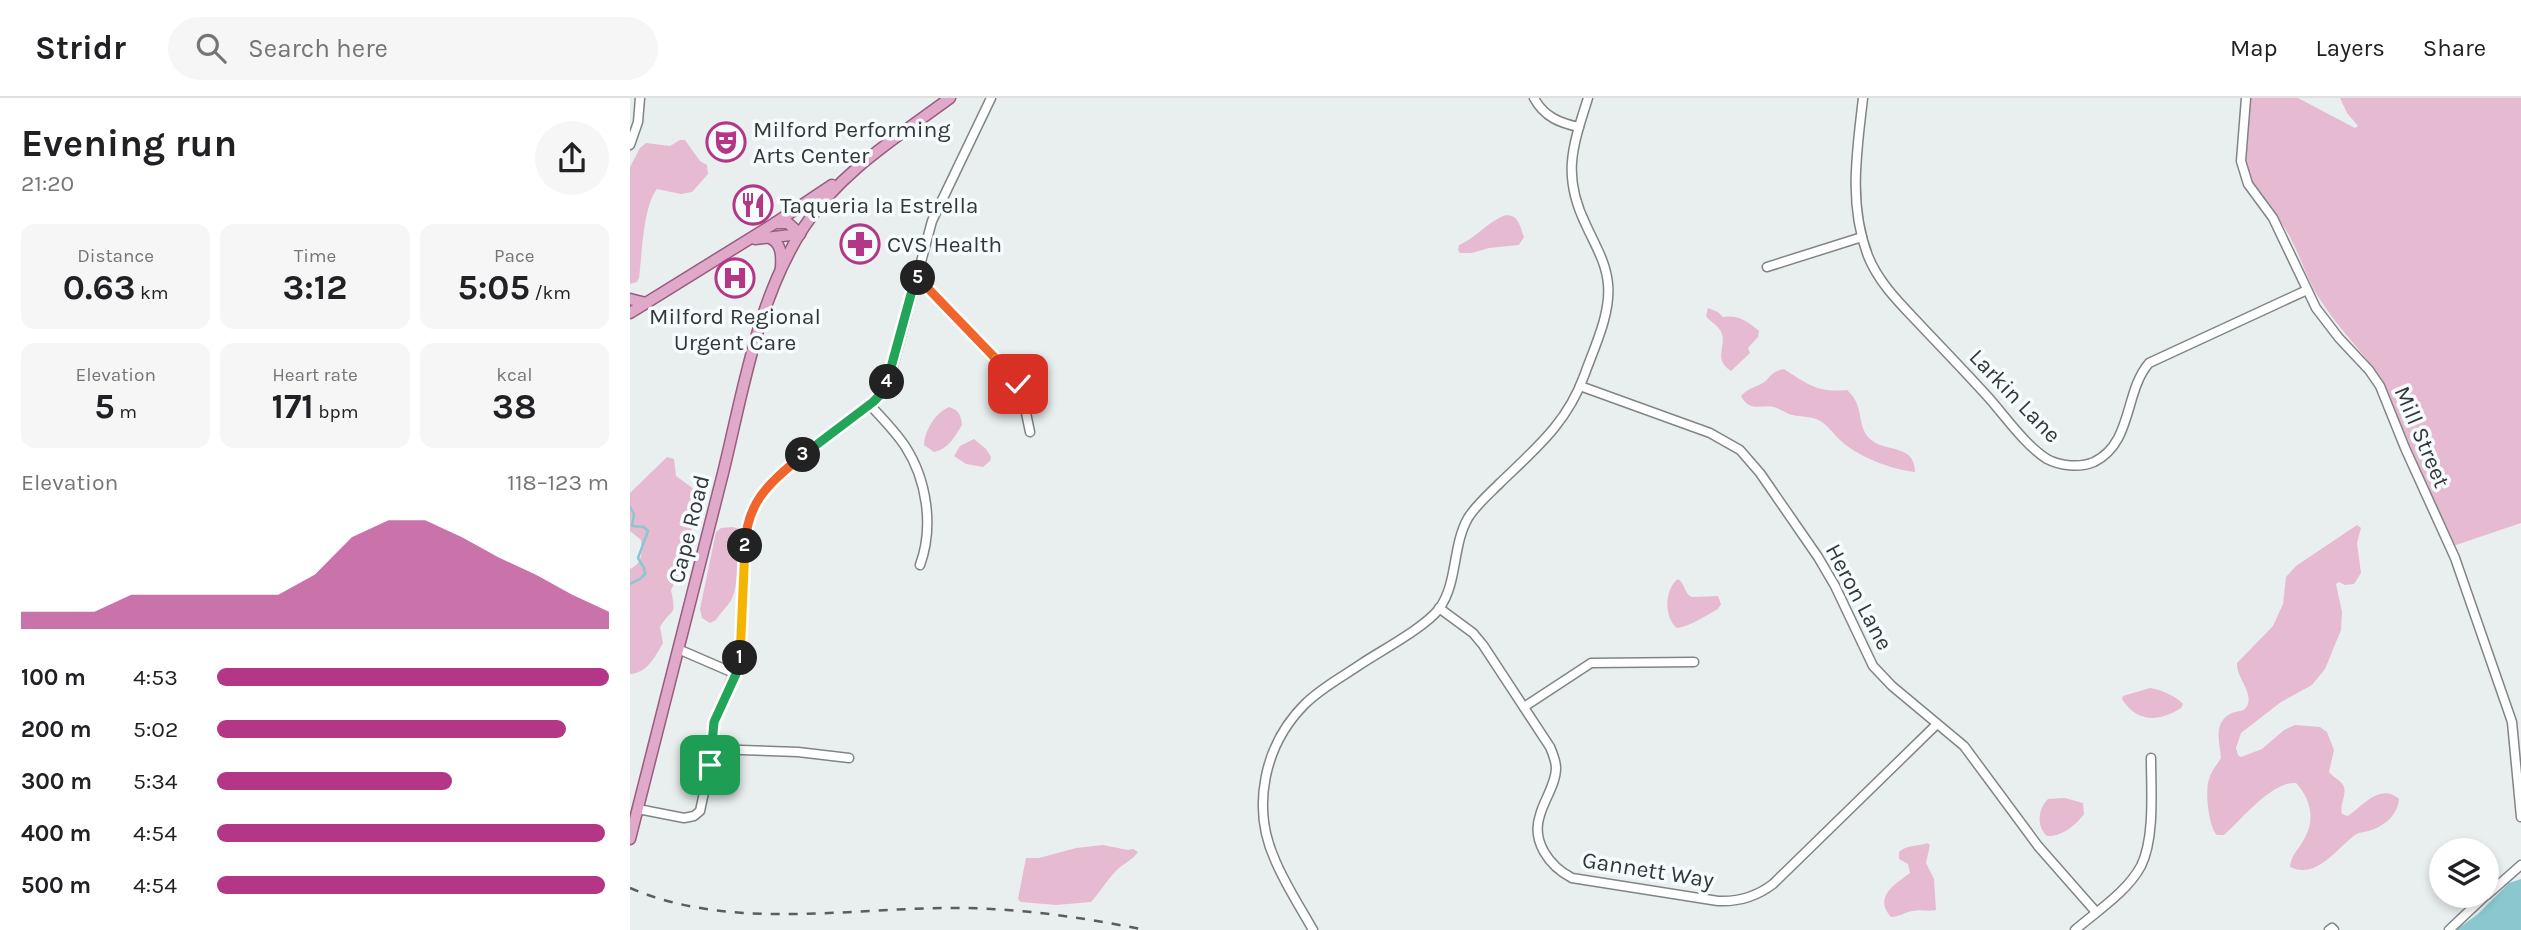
<!DOCTYPE html>
<meta charset="utf-8">
<style>
:root{--surface:#fff;--page:#f6f6f6;--text:#202124;--muted:#757577;--line:#e0e0e0;--accent:#b43787}
body{margin:0;font-family:Karla,sans-serif;background:var(--page);color:var(--text);height:100vh;display:flex;flex-direction:column;font-size:26px;white-space:nowrap}
*{box-sizing:border-box;margin:0}
p{font-size:23px;color:var(--muted)}
.icon{flex:none;width:38px;height:38px;fill:none;stroke:currentColor;stroke-width:2;stroke-linecap:round;stroke-linejoin:round}
.map{position:relative;flex:1;overflow:hidden}
.sheet{display:flex;flex-direction:column;background:var(--surface);width:630px}
.sheet>*{flex:none}
.buttons{position:absolute;left:1799px;top:740px;display:grid;gap:14px}
.buttons a{display:grid;place-items:center;width:70px;height:70px;border-radius:50%;background:var(--surface);box-shadow:0 4px 10px #0003;font-size:35px}
.pin{position:absolute;display:grid;place-items:center;width:60px;height:60px;color:#fff;margin:-30px;border-radius:14px;box-shadow:0 4px 10px #0006}
.km{position:absolute;width:35px;height:35px;margin:-18px;border-radius:50%;background:#222;color:#fff;font-size:19px;line-height:35px;text-align:center}
.round{display:grid;place-items:center;flex:none;width:74px;height:74px;border-radius:37px;background:var(--page)}
.head{display:flex;align-items:center;justify-content:space-between;height:119px;padding:0 21px}
h1{font-size:38px;font-weight:700;line-height:52px}
.stats{display:grid;grid-template-columns:repeat(3,1fr);gap:10px;height:119px;padding:7px 21px}
.stats div{display:grid;align-content:center;border-radius:14px;background:var(--page);text-align:center}
.stats b{font-size:35px;font-weight:700}
.stats small{font-size:19px;font-weight:400}
.stats p{font-size:19px}
.chart{height:196px;padding:14px 21px}
.chart p{display:flex;justify-content:space-between}
.chart svg{width:100%;height:126px;margin-top:7px;fill:var(--accent);opacity:.7}
ul{padding:0 21px;list-style:none;font-size:23px}
li{display:grid;grid-template-columns:112px 84px 1fr;align-items:center;height:52px}
li i{height:18px;border-radius:9px;background:var(--accent)}
header{display:flex;align-items:center;gap:42px;box-sizing:border-box;height:98px;padding:0 35px;background:var(--surface);border-bottom:2px solid var(--line)}
header strong{font-size:33px}
nav{display:flex;gap:38px;margin-inline-start:auto;font-size:24px}
.search{width:490px;height:63px;background:var(--page);display:flex;align-items:center;gap:18px;box-sizing:border-box;padding:0 24px;border-radius:38px;color:var(--muted);font-size:26px}
main{display:flex;flex:1;min-height:0}
.map>svg:first-child{display:block}
.green{fill:#e6bbd2}
.water{fill:#89c8ce}
.lines{fill:none;stroke-linecap:round;stroke-linejoin:round}
.stream{stroke:#89c8ce;stroke-width:2.5}
.minor-casing{stroke:#7f8585;stroke-width:11}
.major-casing{stroke:#975c7f;stroke-width:13}
.minor{stroke:#fff;stroke-width:8}
.major{stroke:#e0a9ca;stroke-width:10}
.rail{stroke:#595d5d;stroke-width:2.5;stroke-dasharray:9 9;stroke-linecap:butt}
.split-1-casing{stroke:#fff;stroke-width:14}
.split-2-casing{stroke:#fff;stroke-width:14}
.split-3-casing{stroke:#fff;stroke-width:14}
.split-4-casing{stroke:#fff;stroke-width:14}
.split-5-casing{stroke:#fff;stroke-width:14}
.split-6-casing{stroke:#fff;stroke-width:14}
.split-7-casing{stroke:#fff;stroke-width:14}
.split-1{stroke:#22a559;stroke-width:9}
.split-2{stroke:#f5b400;stroke-width:9}
.split-3{stroke:#f0652b;stroke-width:9}
.split-4{stroke:#22a559;stroke-width:9}
.split-5{stroke:#22a559;stroke-width:9}
.split-6{stroke:#f0652b;stroke-width:9}
.split-7{stroke:#f5b400;stroke-width:9}
.labels{text-anchor:middle;dominant-baseline:central;stroke-width:7;stroke-linejoin:round;paint-order:stroke}
.poi-label{font-size:23px;fill:#343737;stroke:#f6fcfd;text-anchor:start}
.street-label{font-size:23px;fill:#343737;stroke:#f6fcfd}
</style>
<header>
<strong>Stridr</strong>
<div class="search"><svg class="icon" aria-label="search" viewBox="0 0 24 24"><circle cx="10" cy="10" r="6"/><path d="M15 15l6 6"/></svg>Search here</div>
<nav><a>Map</a><a>Layers</a><a>Share</a></nav>
</header>
<main>
<section class="sheet">
<div class="head"><div><h1>Evening run</h1><p>21:20</p></div><a class="round"><svg class="icon" aria-label="share" viewBox="0 0 24 24"><path d="M12 15V3M7 8l5-5 5 5M5 13v7h14v-7"/></svg></a></div>
<div class="stats">
<div><p>Distance</p><b>0.63<small> km</small></b></div>
<div><p>Time</p><b>3:12</b></div>
<div><p>Pace</p><b>5:05<small> /km</small></b></div>
</div>
<div class="stats">
<div><p>Elevation</p><b>5<small> m</small></b></div>
<div><p>Heart rate</p><b>171<small> bpm</small></b></div>
<div><p>kcal</p><b>38</b></div>
</div>
<div class="chart"><p><span>Elevation</span>118–123 m</p>
<svg viewBox="0 0 160 44" preserveAspectRatio="none"><path d="M0 44V38L10 38L20 38L30 32L40 32L50 32L60 32L70 32L80 25L90 12L100 6L110 6L120 12L130 19L140 25L150 32L160 38V44z"/></svg>
</div>
<ul>
<li><b>100 m</b>4:53<i style="width:100%"></i></li>
<li><b>200 m</b>5:02<i style="width:89%"></i></li>
<li><b>300 m</b>5:34<i style="width:60%"></i></li>
<li><b>400 m</b>4:54<i style="width:99%"></i></li>
<li><b>500 m</b>4:54<i style="width:99%"></i></li>
</ul>
</section>
<div class="map">
<svg width="1891" height="832" viewBox="0 0 1891 832">
<rect width="100%" height="100%" fill="#e9efef"/>
<g class="green">
<path d="M1621 0H1668L1725 30 1728 28 1717 15 1710 0H1891V425L1823 448 1751 280C1731 252 1707 229 1689 200 1675 178 1669 153 1656 132 1643 111 1621 94 1616 69 1611 47 1618 22 1621 0Z"/>
<path d="M50 42H55L70 63 77 67 78 76 62 94 51 96 27 91C13 108 12 158 9 180L7 184 0 186V69L10 50 16 45 40 48Z"/>
<path d="M876 117C889 117 890 129 894 139L889 147 859 150 842 155H830L828 152 829 147C846 140 858 123 876 117Z"/>
<path d="M1078 210 1088 214 1093 219C1109 217 1117 223 1129 233L1128 239 1118 250 1120 255 1101 273C1083 261 1096 250 1092 236 1089 227 1081 225 1076 218Z"/>
<path d="M1154 271C1177 286 1188 295 1217 292 1235 307 1226 328 1240 341 1255 355 1285 345 1285 374 1260 371 1228 359 1210 342 1202 335 1197 325 1186 321 1178 318 1168 319 1159 316 1154 314 1150 311 1144 309 1131 306 1120 315 1111 298 1117 291 1123 290 1131 286 1141 281 1138 274 1154 271Z"/>
<path d="M319 309C329 312 331 317 332 327 325 338 319 351 304 354L294 347C295 332 305 315 319 309Z"/>
<polygon points="344,341 356,351 361,359 360,363 353,369 336,366 324,358 330,348"/>
<path d="M37 359 44 361 46 378 68 394 70 402 66 422 52 453 51 472 41 492C47 520 42 509 30 529L33 545C25 559 17 575 0 576V471C13 465 12 455 11 442L0 433V395Z"/>
<path d="M1727 427 1731 430 1727 445 1731 475 1724 486 1715 487 1709 484 1706 486 1712 514 1711 532 1695 571 1682 587 1651 604 1611 635 1606 650 1608 657 1611 659 1632 651 1654 632 1665 627 1690 629 1697 634 1704 652 1699 674C1703 679 1710 682 1713 687 1718 696 1709 706 1712 716L1718 718C1734 707 1750 685 1769 701 1768 716 1755 728 1741 732 1735 735 1731 733 1725 737 1707 750 1687 782 1660 769 1661 757 1668 752 1673 743 1686 723 1681 701 1666 685 1642 683 1611 722 1594 737H1587C1578 728 1575 692 1579 681 1581 673 1587 667 1591 660 1590 645 1582 624 1602 615 1608 612 1613 615 1617 608 1624 594 1606 580 1607 565L1643 528 1653 506 1656 479 1666 468Z"/>
<path d="M103 429 109 431V437C108 452 109 493 100 504 95 511 90 515 86 522L80 525 72 520 70 511 86 434 91 430Z"/>
<path d="M1048 481C1055 485 1054 496 1062 499L1088 498 1091 506 1088 511C1075 518 1061 528 1047 530 1034 520 1034 491 1048 481Z"/>
<path d="M1520 590C1530 591 1546 598 1553 606L1551 610C1529 624 1507 625 1492 601L1493 598Z"/>
<path d="M1435 700 1453 705 1454 716C1446 727 1432 739 1417 738 1406 728 1408 711 1418 701Z"/>
<path d="M1297 745 1300 747 1296 765 1304 781 1306 812C1298 814 1291 811 1283 813 1275 814 1269 819 1261 819 1243 799 1265 786 1280 775L1278 766 1269 761V754C1278 746 1287 749 1297 745Z"/>
<path d="M473 747 498 752 503 751 508 754C502 763 492 766 486 773 477 782 470 794 461 804L426 807 391 804 388 801 396 760H409L446 750Z"/>
</g>
<polygon class="water" points="1891,781 1891,832 1826,832 1848,816 1879,785"/>
<g class="lines">
<polyline class="stream" points="0,409 4,416 2,428 14,429 18,433 8,460 14,470 15,476 10,481 0,486"/>
<g class="minor-casing">
<g id="minor">
<path d="M904 0C914 19 930 25 949 29"/>
<path d="M1233 0C1227 53 1218 106 1238 158 1250 188 1275 210 1296 233 1317 255 1338 277 1358 299 1375 318 1396 348 1417 361 1430 368 1450 370 1464 364 1503 345 1494 294 1519 265L1677 192"/>
<polyline points="1616,0 1611,63 1618,86 1643,120 1686,210 1709,240 1739,272 1750,288 1775,350 1825,460 1882,624 1891,719"/>
<polyline points="0,47 8,24 10,0"/>
<polyline points="1137,169 1232,139"/>
<polyline points="286,178 386,284 392,296 400,334"/>
<polyline points="950,288 1080,335 1110,352 1130,375 1188,459 1205,488 1243,568 1262,588 1334,648 1408,748 1466,814"/>
<path d="M240 307C252 320 265 333 275 348 297 382 304 429 290 467"/>
<path d="M809 510 843 535 853 547 920 649C923 656 926 663 926 670 926 686 914 702 910 717 901 743 919 768 942 780L1088 803C1109 804 1126 799 1143 786L1306 627"/>
<polyline points="48,551 106,576"/>
<polyline points="894,609 961,565 1064,564"/>
<polyline points="81,651 168,654 219,660"/>
<polyline points="8,711 54,720 64,718 70,713 79,671 84,624 110,561 115,441 122,411 130,397 152,374 237,309 253,292 263,268 302,123 361,0"/>
<polyline points="1857,797 1891,767"/>
<path d="M683 832C670 809 655 786 645 762 621 709 634 647 675 606 691 590 712 579 731 566 752 552 794 530 809 511 828 485 822 448 838 420 846 407 859 396 870 385 905 351 937 325 954 278 964 250 981 216 978 186 976 164 965 147 956 127 932 78 942 50 958 0"/>
<path d="M1445 832C1467 813 1497 794 1511 768 1525 740 1521 691 1521 660"/>
<polyline points="1699,832 1702,830 1704,832"/>
<polyline points="1819,832 1855,798"/>
</g>
</g>
<g class="major-casing">
<g id="major">
<polyline points="145,125 202,87"/>
<path d="M137 139C151 143 152 156 151 169"/>
<polyline points="125,141 170,136"/>
<polyline points="0,201 16,205"/>
<polyline points="0,215 145,125 158,125 170,136"/>
<path d="M0 741C31 619 62 497 93 375 113 294 127 201 174 129 210 74 267 39 320 0"/>
</g>
</g>
<use href="#minor" class="minor"/>
<use href="#major" class="major"/>
<path class="rail" d="M0 790C98 832 212 811 316 810 383 809 450 819 516 832"/>
</g>
<g class="lines">
<g class="split-1-casing">
<polyline id="split-1" points="80,667 84,624 106,576 110,560"/>
</g>
<g class="split-2-casing">
<polyline id="split-2" points="110,560 115,448"/>
</g>
<g class="split-3-casing">
<path id="split-3" d="M115 448C117 402 140 385 173 357"/>
</g>
<g class="split-4-casing">
<polyline id="split-4" points="173,357 243,304 251,296 257,284"/>
</g>
<g class="split-5-casing">
<polyline id="split-5" points="257,284 286,178 288,180"/>
</g>
<g class="split-6-casing">
<polyline id="split-6" points="288,180 366,261"/>
</g>
<g class="split-7-casing">
<polyline id="split-7" points="366,261 388,286"/>
</g>
<use href="#split-1" class="split-1"/>
<use href="#split-2" class="split-2"/>
<use href="#split-3" class="split-3"/>
<use href="#split-4" class="split-4"/>
<use href="#split-5" class="split-5"/>
<use href="#split-6" class="split-6"/>
<use href="#split-7" class="split-7"/>
</g>
<defs>
<g id="theatre-ring" transform="scale(2.0125)"><circle r="9.5" fill="#f6fcfd" stroke="#b43787" stroke-width="1.5"/><path d="M-5-5.5Q0-4 5-5.5V0Q5 5 0 6Q-5 5-5 0ZM-3.3-2.5H-1v1.5H-3.3ZM1-2.5H3.3v1.5H1ZM-2.8 1Q0 5.5 2.8 1Z" fill="#b43787"/></g>
<g id="restaurant-ring" transform="scale(2.0125)"><circle r="9.5" fill="#f6fcfd" stroke="#b43787" stroke-width="1.5"/><path d="M-5-6h1v4h1v-4h1v4h1v-4h1v5L-1.5 .5V6h-2V.5L-5-1ZM5-6V6H3V1.5H1.5Q1.5-4 5-6Z" fill="#b43787"/></g>
<g id="pharmacy-ring" transform="scale(2.0125)"><circle r="9.5" fill="#f6fcfd" stroke="#b43787" stroke-width="1.5"/><path d="M-2-6h4v4h4v4h-4v4h-4v-4h-4v-4h4Z" fill="#b43787"/></g>
<g id="hospital-ring" transform="scale(2.0125)"><circle r="9.5" fill="#f6fcfd" stroke="#b43787" stroke-width="1.5"/><path d="M-5-5h3v3.5h4V-5h3V5h-3V1.5h-4V5h-3Z" fill="#b43787"/></g>
</defs>
<g fill-rule="evenodd">
<use href="#theatre-ring" x="96" y="44"/>
<use href="#restaurant-ring" x="123" y="107"/>
<use href="#pharmacy-ring" x="230" y="146"/>
<use href="#hospital-ring" x="105" y="180"/>
</g>
<g class="labels">
<g class="poi-label">
<text x="123" y="31">Milford Performing<tspan x="123" dy="26">Arts Center</tspan></text>
<text x="150" y="107">Taqueria la Estrella</text>
<text x="257" y="146">CVS Health</text>
<text x="105" y="218" text-anchor="middle">Milford Regional<tspan x="105" dy="26">Urgent Care</tspan></text>
</g>
<g class="street-label">
<text transform="translate(1385 298) rotate(46)">Larkin Lane</text>
<text transform="translate(1792 339) rotate(67)">Mill Street</text>
<text transform="translate(59 431) rotate(-76)">Cape Road</text>
<text transform="translate(1229 499) rotate(62)">Heron Lane</text>
<text transform="translate(1018 772) rotate(9)">Gannett Way</text>
</g>
</g>
</svg>
<div class="buttons">
<a><svg class="icon" aria-label="layers" viewBox="0 0 24 24"><path d="M12 4l9 5-9 5-9-5zM3 14l9 5 9-5"/></svg></a>
</div>
<div class="pin" style="left:80px;top:667px;background:#1e9e55"><svg class="icon" aria-label="arrive" viewBox="0 0 24 24"><path d="M6 21V4h12l-3 4 3 4H6"/></svg></div>
<div class="pin" style="left:388px;top:286px;background:#d93025"><svg class="icon" aria-label="check" viewBox="0 0 24 24"><path d="M5 12l5 5 9-10"/></svg></div>
<b class="km" style="left:110px;top:560px">1</b>
<b class="km" style="left:115px;top:448px">2</b>
<b class="km" style="left:173px;top:357px">3</b>
<b class="km" style="left:257px;top:284px">4</b>
<b class="km" style="left:288px;top:180px">5</b>
</div>
</main>
